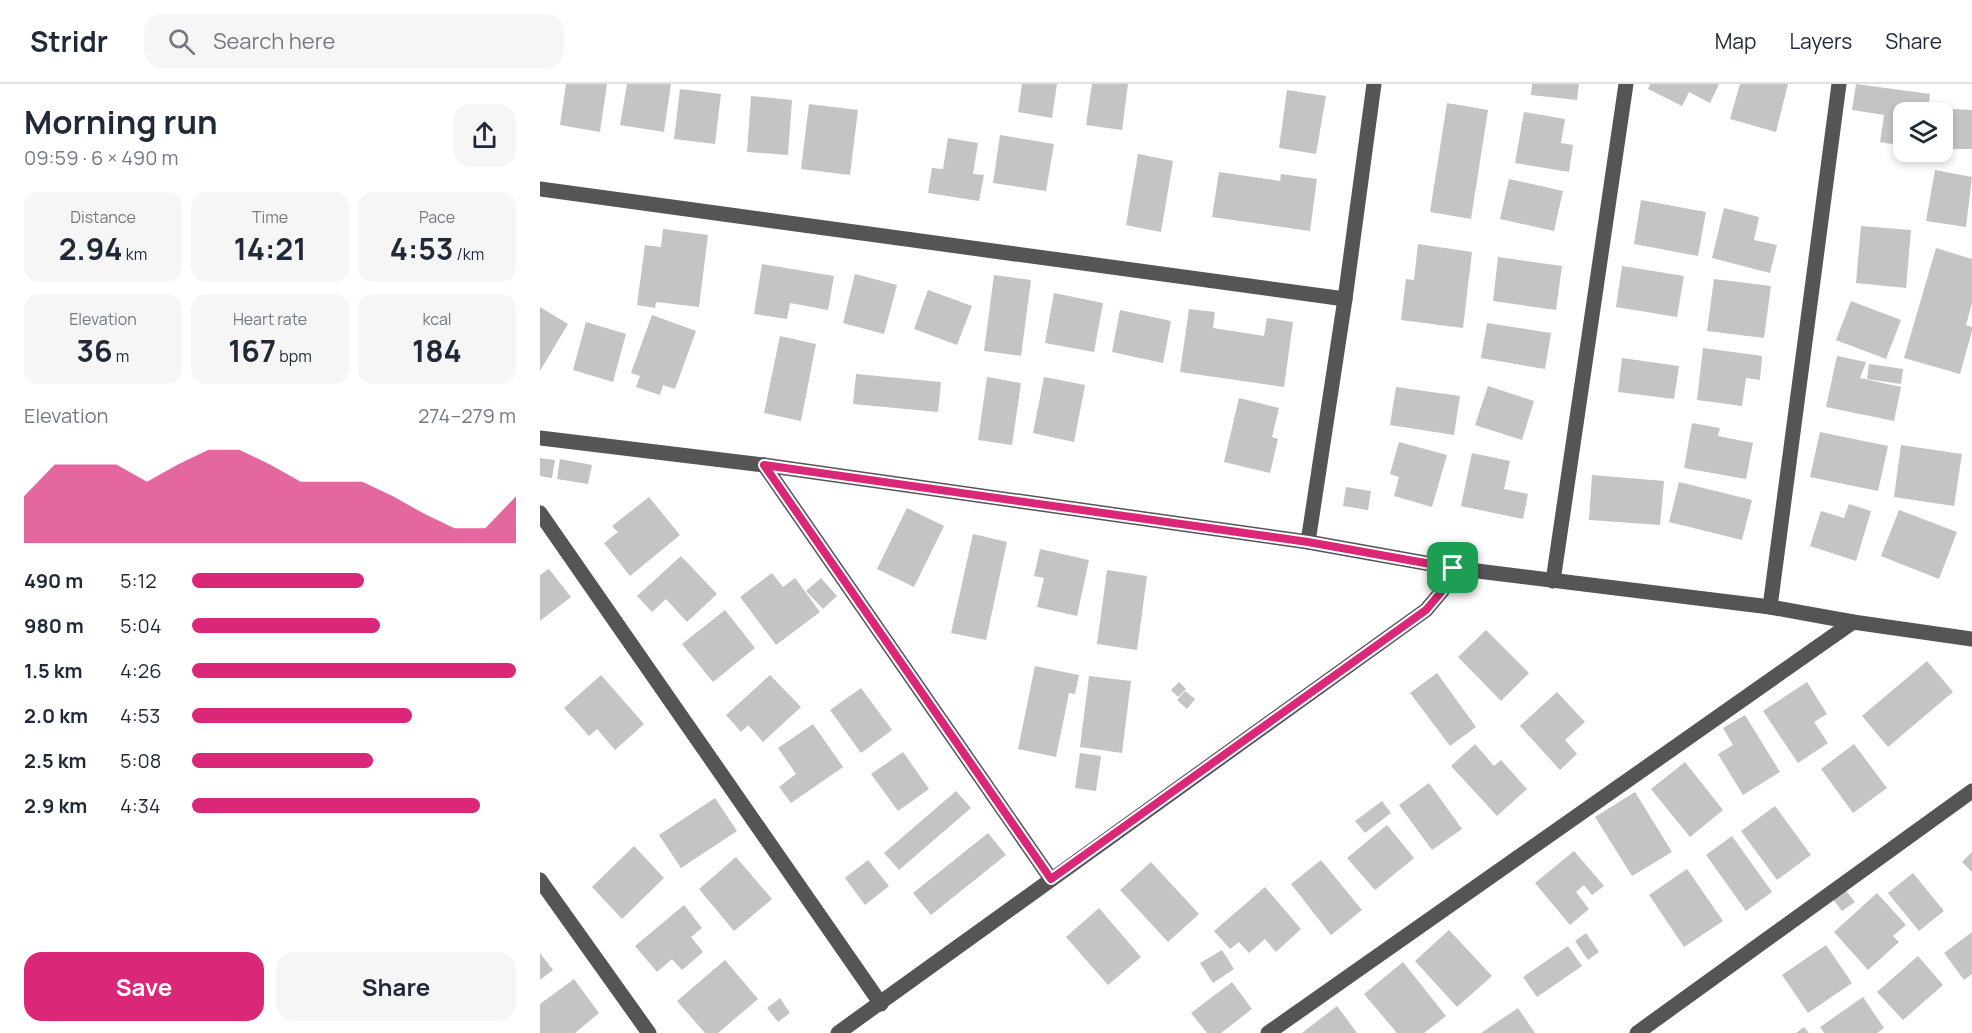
<!DOCTYPE html>
<meta charset="utf-8">
<style>
:root{--surface:#fff;--page:#f6f6f7;--text:#1f2937;--muted:#747a83;--line:#e0e1e3;--accent:#db2777}
body{margin:0;font-family:Manrope,sans-serif;background:var(--page);color:var(--text);height:100vh;display:flex;flex-direction:column;font-size:22px;white-space:nowrap}
*{box-sizing:border-box;margin:0}
p{font-size:20px;color:var(--muted)}
.icon{flex:none;width:33px;height:33px;fill:none;stroke:currentColor;stroke-width:2;stroke-linecap:round;stroke-linejoin:round}
.map{position:relative;flex:1;overflow:hidden}
.panel{display:flex;flex-direction:column;background:var(--surface);width:540px}
.panel>*{flex:none}
.buttons{position:absolute;left:1353px;top:18px;display:grid;gap:12px}
.buttons a{display:grid;place-items:center;width:60px;height:60px;border-radius:12px;background:var(--surface);box-shadow:0 3px 9px #0003;font-size:30px}
.pin{position:absolute;display:grid;place-items:center;width:51px;height:51px;color:#fff;margin:-26px;border-radius:12px;box-shadow:0 3px 9px #0006}
.round{display:grid;place-items:center;flex:none;width:63px;height:63px;border-radius:18px;background:var(--page)}
.headline{display:flex;align-items:center;justify-content:space-between;height:102px;padding:0 24px}
h1{font-size:33px;font-weight:700;line-height:45px}
.metrics{display:grid;grid-template-columns:repeat(3,1fr);gap:9px;height:102px;padding:6px 24px}
.metrics div{display:grid;align-content:center;border-radius:15px;background:var(--page);text-align:center}
.metrics b{font-size:30px;font-weight:700}
.metrics small{font-size:16px;font-weight:400}
.metrics p{font-size:16px}
.chart{height:168px;padding:12px 24px}
.chart p{display:flex;justify-content:space-between}
.chart svg{width:100%;height:108px;margin-top:6px;fill:var(--accent);opacity:.7}
.cta{display:flex;gap:12px;margin-top:auto;padding:12px 24px}
.cta a{flex:1;height:69px;border-radius:18px;background:var(--accent);color:#fff;font-size:24px;font-weight:700;line-height:69px;text-align:center}
.cta a+a{background:var(--page);color:var(--text)}
ul{padding:0 24px;list-style:none;font-size:20px}
li{display:grid;grid-template-columns:96px 72px 1fr;align-items:center;height:45px}
li i{height:15px;border-radius:8px;background:var(--accent)}
header{display:flex;align-items:center;gap:36px;box-sizing:border-box;height:84px;padding:0 30px;background:var(--surface);border-bottom:2px solid var(--line)}
header strong{font-size:28px}
nav{display:flex;gap:33px;margin-inline-start:auto;font-size:21px}
.search{width:420px;height:54px;background:var(--page);display:flex;align-items:center;gap:15px;box-sizing:border-box;padding:0 21px;border-radius:18px;color:var(--muted);font-size:22px}
main{display:flex;flex:1;min-height:0}
.map>svg:first-child{display:block}
.building{fill:#c4c4c4}
.lines{fill:none;stroke-linecap:round;stroke-linejoin:round}
.minor{stroke:#555;stroke-width:15}
.route-casing{stroke:#fff;stroke-width:12}
.route{stroke:#db2777;stroke-width:8}
</style>
<header>
<strong>Stridr</strong>
<div class="search"><svg class="icon" aria-label="search" viewBox="0 0 24 24"><circle cx="10" cy="10" r="6"/><path d="M15 15l6 6"/></svg>Search here</div>
<nav><a>Map</a><a>Layers</a><a>Share</a></nav>
</header>
<main>
<section class="panel">
<div class="headline"><div><h1>Morning run</h1><p>09:59 · 6 × 490 m</p></div><a class="round"><svg class="icon" aria-label="share" viewBox="0 0 24 24"><path d="M12 15V3M7 8l5-5 5 5M5 13v7h14v-7"/></svg></a></div>
<div class="metrics">
<div><p>Distance</p><b>2.94<small> km</small></b></div>
<div><p>Time</p><b>14:21</b></div>
<div><p>Pace</p><b>4:53<small> /km</small></b></div>
</div>
<div class="metrics">
<div><p>Elevation</p><b>36<small> m</small></b></div>
<div><p>Heart rate</p><b>167<small> bpm</small></b></div>
<div><p>kcal</p><b>184</b></div>
</div>
<div class="chart"><p><span>Elevation</span>274–279 m</p>
<svg viewBox="0 0 160 44" preserveAspectRatio="none"><path d="M0 44V25L10 12L20 12L30 12L40 19L50 12L60 6L70 6L80 12L90 19L100 19L110 19L120 25L130 32L140 38L150 38L160 25V44z"/></svg>
</div>
<ul>
<li><b>490 m</b>5:12<i style="width:53%"></i></li>
<li><b>980 m</b>5:04<i style="width:58%"></i></li>
<li><b>1.5 km</b>4:26<i style="width:100%"></i></li>
<li><b>2.0 km</b>4:53<i style="width:68%"></i></li>
<li><b>2.5 km</b>5:08<i style="width:56%"></i></li>
<li><b>2.9 km</b>4:34<i style="width:89%"></i></li>
</ul>
<div class="cta"><a>Save</a><a>Share</a></div>
</section>
<div class="map">
<svg width="1432" height="949" viewBox="0 0 1432 949">
<rect width="100%" height="100%" fill="#fff"/>
<g class="building">
<polygon points="26,0 67,0 60,48 20,41"/>
<polygon points="87,0 131,0 124,48 80,41"/>
<polygon points="482,0 517,0 512,34 478,28"/>
<polygon points="552,0 588,0 582,46 546,41"/>
<polygon points="992,0 1039,0 1037,16 991,11"/>
<polygon points="1110,0 1179,0 1170,19 1149,8 1142,22 1108,5"/>
<polygon points="1200,0 1248,0 1236,48 1190,35"/>
<polygon points="1316,0 1390,10 1388,28 1364,28 1364,62 1340,58 1344,31 1312,26"/>
<polygon points="140,5 181,10 175,60 134,55"/>
<polygon points="747,6 786,12 776,70 739,64"/>
<polygon points="211,12 252,16 248,71 207,68"/>
<polygon points="907,19 948,26 931,135 890,128"/>
<polygon points="269,20 318,26 310,91 261,85"/>
<polygon points="1413,25 1432,26 1432,65 1412,65"/>
<polygon points="984,28 1025,35 1021,59 1033,61 1029,88 975,79"/>
<polygon points="460,51 514,60 506,107 453,99"/>
<polygon points="408,54 438,59 433,90 444,91 439,117 388,109 392,84 403,85"/>
<polygon points="598,70 633,77 621,148 586,141"/>
<polygon points="1395,86 1432,93 1426,143 1386,137"/>
<polygon points="679,88 740,97 741,90 777,95 770,147 672,133"/>
<polygon points="969,95 1023,107 1014,147 960,135"/>
<polygon points="1101,116 1166,128 1158,172 1094,160"/>
<polygon points="1184,124 1219,133 1214,156 1237,161 1230,189 1172,174"/>
<polygon points="1321,142 1371,146 1366,204 1316,199"/>
<polygon points="123,145 168,151 159,223 116,218 115,224 97,221 105,161 121,163"/>
<polygon points="878,160 932,168 923,244 861,236 866,195 874,196"/>
<polygon points="1396,164 1432,175 1432,219 1426,241 1432,243 1432,247 1420,290 1364,274"/>
<polygon points="958,173 1022,182 1016,226 953,217"/>
<polygon points="222,180 294,192 288,226 250,219 247,235 214,230"/>
<polygon points="1082,182 1144,192 1137,233 1076,223"/>
<polygon points="315,190 357,201 344,250 303,239"/>
<polygon points="454,191 491,196 481,272 444,267"/>
<polygon points="1174,195 1231,202 1224,254 1167,247"/>
<polygon points="388,206 432,222 417,261 374,245"/>
<polygon points="514,209 563,219 554,268 505,259"/>
<polygon points="1311,217 1361,236 1346,275 1296,256"/>
<polygon points="0,223 28,240 0,287"/>
<polygon points="649,225 675,228 673,244 724,252 727,234 753,238 744,303 640,288"/>
<polygon points="580,226 631,237 623,279 572,268"/>
<polygon points="112,231 156,247 135,305 123,301 120,311 96,303 100,292 91,289"/>
<polygon points="46,238 86,250 73,298 33,286"/>
<polygon points="947,239 1011,249 1005,285 941,274"/>
<polygon points="240,252 276,260 261,337 224,329"/>
<polygon points="1163,264 1222,272 1220,296 1206,294 1202,322 1157,316"/>
<polygon points="1297,272 1326,278 1320,294 1361,303 1354,337 1286,323"/>
<polygon points="1082,274 1139,282 1134,315 1078,308"/>
<polygon points="1329,280 1363,285 1361,300 1327,295"/>
<polygon points="316,290 401,298 398,328 313,320"/>
<polygon points="447,293 481,299 472,361 438,356"/>
<polygon points="504,293 545,301 534,358 493,349"/>
<polygon points="948,302 994,317 982,356 935,341"/>
<polygon points="856,303 920,312 914,351 850,341"/>
<polygon points="699,314 739,324 732,353 738,355 730,389 684,378"/>
<polygon points="1152,339 1180,344 1178,352 1213,359 1206,395 1144,384"/>
<polygon points="1280,348 1348,362 1338,407 1270,393"/>
<polygon points="859,358 907,371 892,423 854,412 859,393 850,390"/>
<polygon points="1361,361 1422,370 1414,422 1354,413"/>
<polygon points="932,369 970,377 964,405 988,410 983,435 921,422"/>
<polygon points="0,374 15,376 12,394 0,392"/>
<polygon points="20,375 52,381 48,400 17,395"/>
<polygon points="1052,391 1124,397 1120,441 1049,436"/>
<polygon points="1139,398 1212,416 1202,456 1129,438"/>
<polygon points="806,403 831,407 828,426 803,422"/>
<polygon points="109,413 140,451 90,492 64,459 78,448 72,442"/>
<polygon points="1309,420 1331,427 1316,477 1270,462 1281,427 1304,434"/>
<polygon points="367,424 404,442 374,503 337,485"/>
<polygon points="1359,426 1417,448 1399,495 1341,472"/>
<polygon points="433,450 467,458 446,556 411,549"/>
<polygon points="500,465 549,476 537,532 497,523 504,494 494,492"/>
<polygon points="141,472 177,510 147,538 126,515 112,528 97,512"/>
<polygon points="9,485 31,513 0,537 0,491"/>
<polygon points="567,486 607,492 597,566 557,560"/>
<polygon points="232,489 243,503 255,494 280,528 236,561 200,513"/>
<polygon points="281,494 297,512 283,525 266,507"/>
<polygon points="185,526 215,564 173,598 142,560"/>
<polygon points="946,546 989,589 961,617 918,573"/>
<polygon points="1387,577 1413,608 1348,663 1322,632"/>
<polygon points="495,582 539,591 535,610 529,609 516,673 478,665"/>
<polygon points="897,589 936,643 910,662 870,609"/>
<polygon points="61,591 104,640 75,666 57,645 49,652 24,624"/>
<polygon points="230,591 261,623 223,658 208,641 201,648 186,631"/>
<polygon points="549,592 591,597 582,669 540,663"/>
<polygon points="639,598 646,605 638,613 631,606"/>
<polygon points="1267,598 1287,630 1274,638 1288,659 1258,679 1223,627"/>
<polygon points="321,604 352,646 321,669 290,626"/>
<polygon points="645,607 655,615 647,625 637,616"/>
<polygon points="1017,608 1045,638 1025,656 1037,670 1020,686 980,642"/>
<polygon points="1205,631 1240,688 1203,711 1178,670 1193,661 1183,644"/>
<polygon points="273,640 303,683 251,719 239,703 256,690 238,664"/>
<polygon points="935,660 954,682 961,676 987,705 957,732 911,682"/>
<polygon points="1314,660 1347,704 1313,729 1281,685"/>
<polygon points="363,668 389,705 358,727 331,690"/>
<polygon points="540,669 561,672 556,707 535,704"/>
<polygon points="1145,678 1183,726 1150,753 1111,705"/>
<polygon points="889,699 922,745 892,766 859,721"/>
<polygon points="416,707 431,724 359,786 344,769"/>
<polygon points="1095,708 1132,768 1092,792 1055,733"/>
<polygon points="175,714 197,747 141,784 119,751"/>
<polygon points="842,717 851,729 825,749 815,737"/>
<polygon points="1235,722 1271,771 1237,796 1201,747"/>
<polygon points="847,741 874,774 835,806 807,774"/>
<polygon points="448,749 466,771 391,831 373,809"/>
<polygon points="1192,752 1232,808 1206,827 1166,771"/>
<polygon points="94,762 124,794 82,835 52,803"/>
<polygon points="1034,767 1064,802 1052,811 1044,801 1036,808 1049,825 1030,841 995,799"/>
<polygon points="1432,768 1432,788 1422,778"/>
<polygon points="196,773 232,815 194,847 159,805"/>
<polygon points="328,776 349,802 325,821 305,794"/>
<polygon points="781,776 822,826 791,851 751,800"/>
<polygon points="611,778 659,830 628,858 580,806"/>
<polygon points="1147,785 1183,837 1144,863 1109,811"/>
<polygon points="1373,789 1404,827 1379,847 1348,809"/>
<polygon points="725,803 761,845 736,868 725,855 709,869 699,858 690,865 674,847"/>
<polygon points="1303,803 1315,818 1302,827 1291,813"/>
<polygon points="1337,809 1366,841 1353,852 1359,858 1328,886 1294,848"/>
<polygon points="144,821 162,844 151,853 163,868 142,886 132,875 117,888 95,862"/>
<polygon points="559,824 601,873 568,901 526,853"/>
<polygon points="909,846 952,892 917,923 875,877"/>
<polygon points="1432,848 1432,890 1424,896 1404,869"/>
<polygon points="1046,849 1059,868 1048,876 1035,857"/>
<polygon points="1286,861 1312,899 1268,929 1242,891"/>
<polygon points="1028,862 1042,882 997,913 983,893"/>
<polygon points="682,866 694,885 673,899 660,879"/>
<polygon points="0,869 13,886 0,896"/>
<polygon points="1378,872 1403,901 1363,936 1337,908"/>
<polygon points="185,876 218,915 178,949 165,949 137,917"/>
<polygon points="863,878 906,932 884,949 857,949 824,910"/>
<polygon points="34,895 59,929 35,949 0,949 0,920"/>
<polygon points="692,898 712,925 681,949 667,949 651,929"/>
<polygon points="1323,913 1344,944 1337,949 1284,949 1280,943"/>
<polygon points="240,914 250,929 238,938 227,924"/>
<polygon points="797,922 817,949 762,949"/>
<polygon points="978,924 995,949 941,949"/>
<polygon points="1264,943 1269,949 1256,949"/>
</g>
<g class="lines">
<g class="minor">
<polyline points="0,105 805,215"/>
<polyline points="0,354 224,381 768,458 913,484 1230,523 1313,538 1432,555"/>
<polyline points="224,381 511,795"/>
<polyline points="0,429 341,920"/>
<polyline points="768,458 805,215 834,0"/>
<polyline points="1013,497 1086,0"/>
<polyline points="1230,523 1299,0"/>
<polyline points="0,796 109,949"/>
<polyline points="298,949 886,526 902,507 913,484"/>
<polyline points="728,949 1313,538"/>
<polyline points="1097,949 1432,707"/>
</g>
</g>
<g class="lines">
<g class="route-casing">
<polygon id="route" points="224,381 768,458 913,484 902,507 886,526 511,795"/>
</g>
<use href="#route" class="route"/>
</g>
</svg>
<div class="buttons">
<a><svg class="icon" aria-label="layers" viewBox="0 0 24 24"><path d="M12 4l9 5-9 5-9-5zM3 14l9 5 9-5"/></svg></a>
</div>
<div class="pin" style="left:913px;top:484px;background:#1e9e55"><svg class="icon" aria-label="arrive" viewBox="0 0 24 24"><path d="M6 21V4h12l-3 4 3 4H6"/></svg></div>
</div>
</main>
